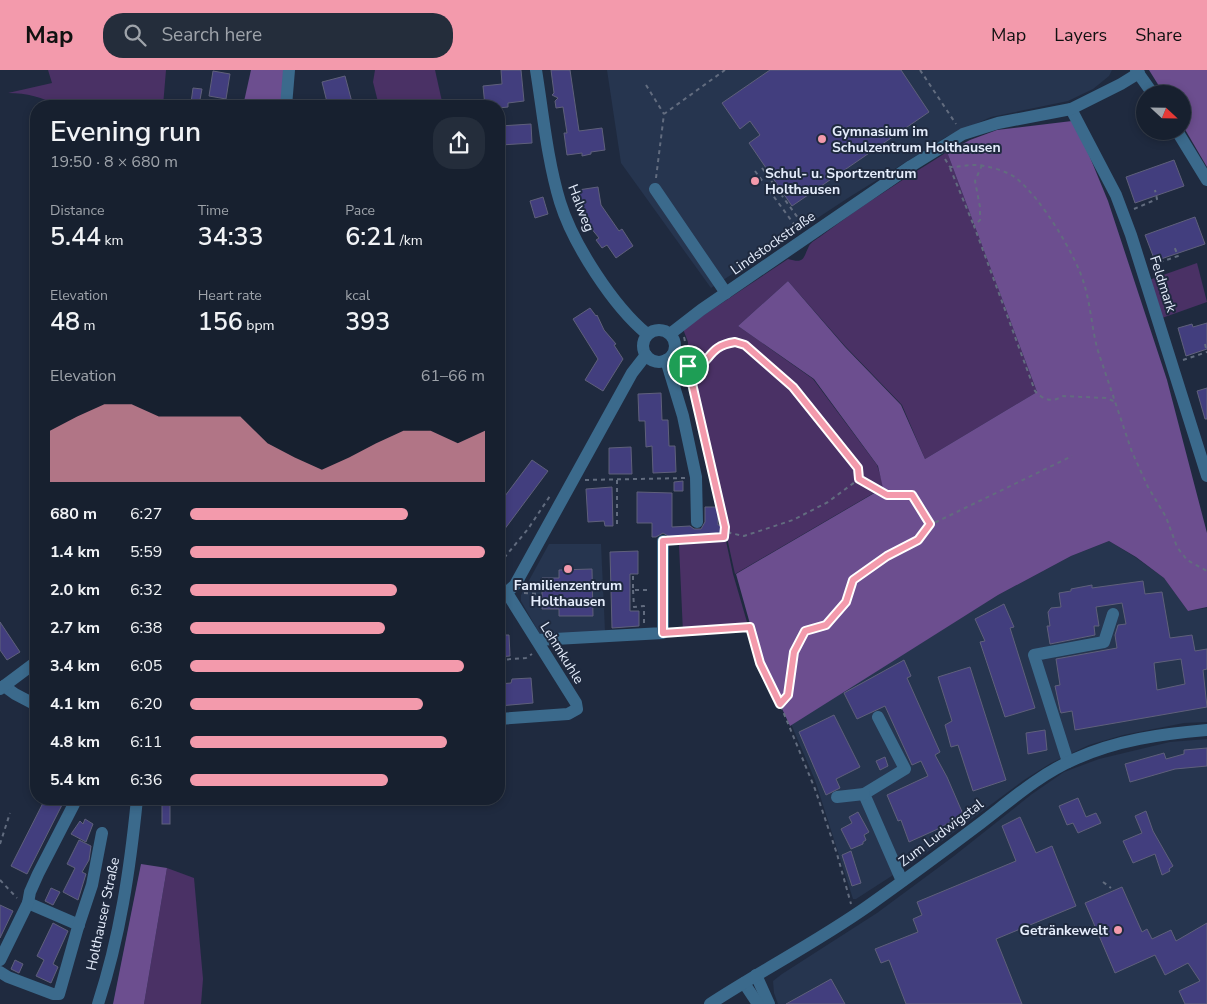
<!DOCTYPE html>
<meta charset="utf-8">
<style>
:root{--surface:#17202f;--page:#242d3b;--text:#f1f3f6;--muted:#9ea3aa;--line:#363e4b;--accent:#f39aac}
body{margin:0;font-family:"Nunito Sans",sans-serif;background:var(--page);color:var(--text);height:100vh;display:flex;flex-direction:column;font-size:19px;white-space:nowrap}
*{box-sizing:border-box;margin:0}
p{font-size:16px;color:var(--muted)}
.icon{flex:none;width:28px;height:28px;fill:none;stroke:currentColor;stroke-width:2;stroke-linecap:round;stroke-linejoin:round}
.map{position:relative;flex:1;overflow:hidden}
.side{position:absolute;left:30px;top:30px;width:475px;height:705px;display:flex;flex-direction:column;background:var(--surface);border-radius:20px;box-shadow:0 2px 8px #0003,0 0 0 1px var(--line)}
.side>*{flex:none}
.needle{width:32px;rotate:112deg}
.tools{position:absolute;left:1136px;top:15px;display:grid;gap:10px}
.tools a{display:grid;place-items:center;width:55px;height:55px;border-radius:50%;background:var(--surface);box-shadow:0 2px 8px #0003,0 0 0 1px var(--line);font-size:25px}
.pin{position:absolute;display:grid;place-items:center;width:42px;height:42px;color:#fff;margin:-21px;border:2px solid #fff;border-radius:50%;box-shadow:0 1px 5px #0007}
.round{display:grid;place-items:center;flex:none;width:52px;height:52px;border-radius:20px;background:var(--page)}
.summary{display:flex;align-items:center;justify-content:space-between;height:85px;padding:0 20px}
h1{font-size:28px;font-weight:600;line-height:38px}
.stats{display:grid;grid-template-columns:repeat(3,1fr);gap:8px;height:85px;padding:5px 20px}
.stats div{display:grid;align-content:center}
.stats b{font-size:25px;font-weight:600}
.stats small{font-size:14px;font-weight:400}
.stats p{font-size:14px}
.chart{height:140px;padding:10px 20px}
.chart p{display:flex;justify-content:space-between}
.chart svg{width:100%;height:90px;margin-top:5px;fill:var(--accent);opacity:.7}
ul{padding:0 20px;list-style:none;font-size:16px}
li{display:grid;grid-template-columns:80px 60px 1fr;align-items:center;height:38px}
li i{height:12px;border-radius:6px;background:var(--accent)}
header{display:flex;align-items:center;gap:30px;box-sizing:border-box;height:70px;padding:0 25px;background:var(--accent);color:#111}
header strong{font-size:24px}
nav{display:flex;gap:28px;margin-inline-start:auto;font-size:18px}
.search{width:350px;height:45px;background:var(--page);display:flex;align-items:center;gap:12px;box-sizing:border-box;padding:0 18px;border-radius:20px;color:var(--muted);font-size:19px}
.map>svg:first-child{display:block}
.built{fill:#26354f}
.green{fill:#4a3165}
.forest{fill:#6c4e8f}
.building{fill:#423e7e;stroke:#5f607b;fill-rule:evenodd}
.lines{fill:none;stroke-linecap:round;stroke-linejoin:round}
.path{stroke:#626c7f;stroke-width:2;stroke-dasharray:4 4;stroke-linecap:butt}
.minor{stroke:#3b6a8c;stroke-width:12}
.route-casing{stroke:#fff;stroke-width:10}
.route{stroke:#f39aac;stroke-width:6}
.poi-dot{fill:#f39aac;stroke:#1f2a3f;stroke-width:2}
.labels{text-anchor:middle;dominant-baseline:central;stroke-width:4;stroke-linejoin:round;paint-order:stroke}
.poi-label{font-size:14px;font-weight:bold;fill:#e4ecfb;stroke:#1f2a3f;text-anchor:start}
.street-label{font-size:14px;fill:#e4ecfb;stroke:#1f2a3f}
</style>
<header>
<strong>Map</strong>
<div class="search"><svg class="icon" aria-label="search" viewBox="0 0 24 24"><circle cx="10" cy="10" r="6"/><path d="M15 15l6 6"/></svg>Search here</div>
<nav><a>Map</a><a>Layers</a><a>Share</a></nav>
</header>
<div class="map">
<svg width="1207" height="934" viewBox="0 0 1207 934">
<rect width="100%" height="100%" fill="#1f2a3f"/>
<g class="built">
<polygon points="607,0 1112,0 1109,6 1093,19 1068,31 991,47 946,67 848,128 711,218 621,93"/>
<polygon points="1109,471 1135,487 1164,508 1188,541 1207,538 1207,652 1184,653 1123,665 1089,675 1051,693 1024,710 918,789 856,829 853,829 815,710 791,654 998,525 1071,486"/>
<polygon points="549,474 601,474 605,561 541,566 521,531 521,525"/>
<polygon points="1207,669 1207,934 778,934 774,923 773,911 782,904 877,843 954,786 1032,724 1064,702 1099,689 1170,672"/>
</g>
<g class="green">
<path d="M48 0H166L163 36H59C42 27 27 23 8 23L52 13Z"/>
<polygon points="375,0 435,0 443,36 379,36 373,12"/>
<path d="M947 82 1037 322 925 389 902 335 845 276 788 211 738 256 813 309 877 395 884 417 735 504 687 286 688 272 683 259 788 189C805 194 803 188 809 176 811 172 817 169 821 166 861 136 904 109 947 82Z"/>
<polygon points="1197,193 1207,232 1162,248 1149,210"/>
<polygon points="726,471 733,504 749,559 683,563 679,475"/>
<polygon points="167,798 194,808 203,909 201,934 144,934"/>
</g>
<g class="forest">
<polygon points="251,0 286,0 283,36 243,36"/>
<polygon points="1149,0 1207,0 1207,97 1183,56 1182,24 1164,24"/>
<polygon points="1072,51 1082,68 1108,131 1167,310 1207,463 1207,537 1188,541 1164,508 1136,487 1109,471 1071,486 998,525 790,656 761,593 736,504 883,418 878,396 814,309 738,256 788,211 845,277 901,335 925,389 1037,322 947,82 970,70 997,60"/>
<polygon points="141,794 167,798 144,934 113,934"/>
</g>
<g class="building">
<polygon points="501,0 521,0 524,31 508,33 508,37 499,38 499,36 485,36 483,16 502,14"/>
<polygon points="551,0 570,0 579,61 602,58 605,80 591,82 591,84 582,86 582,83 567,85 564,63 567,63 563,37 556,38 555,31 558,28 552,25 554,23"/>
<polygon points="770,0 901,0 929,42 792,136 749,73 760,65 750,51 740,59 722,33"/>
<polygon points="213,1 230,4 226,29 209,26"/>
<polygon points="345,6 353,36 328,36 322,12"/>
<polygon points="193,18 202,19 199,35 191,33"/>
<polygon points="531,54 532,73 501,75 500,56"/>
<polygon points="1174,90 1184,116 1135,133 1126,107"/>
<polygon points="598,117 601,135 619,161 622,159 633,176 616,188 607,175 602,178 596,170 599,168 578,142 581,140 578,120"/>
<polygon points="543,127 548,144 535,148 530,131"/>
<polygon points="1195,147 1205,174 1155,191 1145,165"/>
<polygon points="590,238 596,246 597,245 604,260 616,274 614,275 623,289 603,321 585,310 598,289 573,249"/>
<polygon points="1207,253 1207,279 1186,286 1178,258 1192,254 1193,257"/>
<polygon points="1207,318 1207,349 1205,349 1197,321"/>
<polygon points="661,323 662,350 668,350 669,376 675,376 676,402 653,403 652,376 646,377 645,351 639,351 638,324"/>
<polygon points="631,377 632,404 609,404 609,378"/>
<polygon points="532,390 548,401 504,460 499,456 499,434"/>
<polygon points="683,411 683,421 674,421 674,412"/>
<polygon points="612,417 613,456 605,456 604,451 588,452 586,419"/>
<polygon points="637,422 672,423 672,457 690,456 694,459 701,459 705,452 705,437 718,437 718,455 722,455 722,465 670,467 663,463 656,467 652,467 652,453 637,453"/>
<polygon points="638,481 638,504 630,504 630,541 639,541 639,556 612,558 610,482"/>
<polygon points="592,499 593,546 559,546 559,539 542,539 542,508 559,508 559,500"/>
<path d="M1143 511 1145 524 1162 522 1170 568 1192 565 1195 581 1207 579V599L1203 600 1207 637 1075 660 1072 641 1061 643 1060 640 1055 616 1060 615 1056 589 1117 578 1115 565 1118 555 1126 554 1122 533 1096 537 1099 556H1094L1095 565 1050 574 1047 556H1050L1048 542 1051 538 1061 537 1059 523 1071 521V519L1092 515V518ZM1181 589 1185 614 1157 620 1154 593Z"/>
<polygon points="1004,534 1014,557 1010,558 1035,638 1005,647 980,572 985,571 975,549"/>
<polygon points="0,552 20,582 7,590 0,580"/>
<polygon points="499,565 509,565 510,586 499,587"/>
<polygon points="904,590 911,606 907,608 940,682 935,685 947,707 963,744 940,758 909,772 901,750 898,751 887,725 928,706 921,691 912,695 885,636 857,649 844,623"/>
<polygon points="970,597 1006,710 973,721 958,675 951,677 945,655 952,651 938,607"/>
<polygon points="531,608 533,633 499,636 499,614 511,613 512,609"/>
<polygon points="834,645 860,697 836,709 840,718 826,725 799,662"/>
<polygon points="1045,660 1047,680 1028,684 1026,663"/>
<polygon points="1207,678 1207,696 1175,699 1130,712 1125,694 1164,683 1166,689 1184,684 1184,680"/>
<polygon points="885,687 888,696 880,700 876,691"/>
<polygon points="1078,728 1086,747 1096,743 1101,753 1078,763 1073,753 1067,755 1059,736"/>
<polygon points="45,729 65,729 27,804 11,796"/>
<rect x="162" y="732" width="8" height="22"/>
<polygon points="1146,741 1153,761 1173,796 1169,799 1170,801 1162,805 1155,784 1133,793 1123,771 1142,763 1135,746"/>
<polygon points="858,742 869,762 864,765 866,770 863,772 863,774 851,779 841,759 852,753 849,747"/>
<polygon points="1020,747 1036,783 1052,776 1076,836 996,869 1022,934 906,934 889,890 881,893 875,879 918,862 913,849 922,845 917,832 1016,791 1002,756"/>
<polygon points="85,749 93,754 86,772 71,764 80,751 83,754"/>
<polygon points="79,770 91,776 89,790 82,802 86,804 78,830 63,822 75,798 67,794"/>
<polygon points="851,781 861,813 852,816 842,785"/>
<polygon points="1122,817 1142,862 1147,859 1152,869 1171,860 1176,871 1207,853 1207,934 1185,934 1179,921 1200,911 1188,893 1165,905 1155,885 1115,903 1085,833"/>
<polygon points="51,818 60,822 53,835 45,831"/>
<polygon points="0,835 13,841 0,868"/>
<polygon points="53,853 68,861 53,894 58,897 51,913 36,906 44,890 37,886"/>
<polygon points="15,890 23,894 19,903 11,899"/>
<polygon points="831,909 845,934 786,934"/>
</g>
<g class="lines">
<g class="path">
<polyline points="920,0 956,54"/>
<polyline points="646,15 664,44"/>
<path d="M945 89 950 97C963 97 971 93 984 96 995 98 1008 102 1016 108 1041 128 1077 186 1085 217 1091 238 1092 260 1098 281L1132 382 1148 417 1166 447 1177 477 1187 490 1207 501"/>
<path d="M982 95 975 111 980 137V150L974 156 1035 321C1043 330 1052 333 1063 326L1106 328 1116 332"/>
<polyline points="762,98 798,148 801,156"/>
<polyline points="950,98 974,156"/>
<polyline points="755,101 799,161"/>
<polyline points="656,108 664,44 725,0"/>
<polyline points="1134,139 1157,129 1155,120"/>
<polyline points="1152,195 1178,186 1174,176"/>
<path d="M684 267C686 274 685 278 685 284 685 292 689 302 692 309L725 457 730 463 744 466 793 450 828 432 859 409 858 398 793 317 745 275C716 264 713 288 694 301L688 296"/>
<polyline points="1205,274 1207,282"/>
<polyline points="1183,290 1207,282"/>
<polyline points="859,409 887,425 912,425 930,455"/>
<polyline points="585,410 686,408"/>
<polyline points="617,410 617,455"/>
<polyline points="674,470 724,467 725,457"/>
<polyline points="499,494 528,459 550,426"/>
<polyline points="633,506 633,520 651,520"/>
<polyline points="633,520 634,537 644,536 644,553"/>
<polyline points="524,523 539,524"/>
<polyline points="675,562 750,557 760,593 780,634 815,719 837,784 851,834"/>
<polyline points="499,590 526,588 532,584"/>
<polyline points="503,590 504,611"/>
<polyline points="780,634 788,625 794,582 805,561 826,555 846,532 853,510 887,486 918,470 930,455 1072,386"/>
<polyline points="0,774 10,743"/>
<polyline points="0,810 17,828"/>
<polyline points="1103,812 1111,818"/>
</g>
<g class="minor">
<path d="M536 0C543 43 547 89 560 132 573 174 613 236 647 264"/>
<polyline points="1136,0 1153,24"/>
<polyline points="286,36 289,0"/>
<polyline points="1071,39 1116,125 1131,165 1207,406"/>
<polyline points="1177,61 1207,110"/>
<polyline points="655,119 726,223"/>
<circle cx="659" cy="276" r="16"/>
<polyline points="670,264 701,240 911,96 963,64 998,53 1071,39 1121,14 1139,3"/>
<polyline points="666,290 683,346 696,407 697,452"/>
<polyline points="499,529 515,515 632,303 646,285"/>
<polyline points="537,570 663,563 663,471"/>
<polyline points="4,616 15,624 36,635"/>
<polyline points="0,619 36,592"/>
<polyline points="878,647 905,699 864,724 902,811"/>
<polyline points="499,649 568,644 577,639 576,633 507,523"/>
<polyline points="1068,692 1034,585 1104,572 1113,544"/>
<polyline points="837,727 864,724"/>
<polyline points="28,833 79,855"/>
<polyline points="0,890 28,833 30,822 38,804 74,734"/>
<polyline points="0,902 8,907 53,924 59,924 78,857 92,815 102,763"/>
<polyline points="756,905 769,934"/>
<polyline points="744,913 758,934"/>
<path d="M98 934C120 867 130 799 137 729"/>
<path d="M710 934C762 900 817 872 868 836 906 809 944 781 981 753 1011 730 1040 704 1075 689 1117 670 1161 664 1207 660"/>
</g>
</g>
<g class="lines">
<g class="route-casing">
<path id="route" d="M735 272 745 275 793 317 858 398 859 409 887 425H912L930 454 918 470 887 486 853 510 846 532 826 555 805 561 794 582 788 625 780 634 760 593 750 557 663 563V471L724 467 725 457 688 296 694 301C712 289 709 276 735 272Z"/>
</g>
<use href="#route" class="route"/>
</g>
<g class="poi-dot">
<circle cx="822" cy="69" r="5"/>
<circle cx="755" cy="111" r="5"/>
<circle cx="568" cy="499" r="5"/>
<circle cx="1118" cy="860" r="5"/>
</g>
<g class="labels">
<g class="poi-label">
<text x="832" y="61">Gymnasium im<tspan x="832" dy="16">Schulzentrum Holthausen</tspan></text>
<text x="765" y="103">Schul- u. Sportzentrum<tspan x="765" dy="16">Holthausen</tspan></text>
<text x="568" y="515" text-anchor="middle">Familienzentrum<tspan x="568" dy="16">Holthausen</tspan></text>
<text x="1108" y="860" text-anchor="end">Getränkewelt</text>
</g>
<g class="street-label">
<text transform="translate(581 138) rotate(69)">Halweg</text>
<text transform="translate(773 173) rotate(-35)">Lindstockstraße</text>
<text transform="translate(1163 214) rotate(72)">Feldmark</text>
<text transform="translate(562 583) rotate(58)">Lehmkuhle</text>
<text transform="translate(941 763) rotate(-37)">Zum Ludwigstal</text>
<text transform="translate(103 844) rotate(-78)">Holthauser Straße</text>
</g>
</g>
</svg>
<div class="tools">
<a><svg class="needle" viewBox="-14 -14 28 28"><path d="M0-13l5 13h-10z" fill="#e53935"/><path d="M0 13l5-13h-10z" fill="#9ea3aa"/></svg></a>
</div>
<div class="pin" style="left:688px;top:296px;background:#1e9e55"><svg class="icon" aria-label="arrive" viewBox="0 0 24 24"><path d="M6 21V4h12l-3 4 3 4H6"/></svg></div>
<section class="side">
<div class="summary"><div><h1>Evening run</h1><p>19:50 · 8 × 680 m</p></div><a class="round"><svg class="icon" aria-label="share" viewBox="0 0 24 24"><path d="M12 15V3M7 8l5-5 5 5M5 13v7h14v-7"/></svg></a></div>
<div class="stats">
<div><p>Distance</p><b>5.44<small> km</small></b></div>
<div><p>Time</p><b>34:33</b></div>
<div><p>Pace</p><b>6:21<small> /km</small></b></div>
</div>
<div class="stats">
<div><p>Elevation</p><b>48<small> m</small></b></div>
<div><p>Heart rate</p><b>156<small> bpm</small></b></div>
<div><p>kcal</p><b>393</b></div>
</div>
<div class="chart"><p><span>Elevation</span>61–66 m</p>
<svg viewBox="0 0 160 44" preserveAspectRatio="none"><path d="M0 44V19L10 12L20 6L30 6L40 12L50 12L60 12L70 12L80 25L90 32L100 38L110 32L120 25L130 19L140 19L150 25L160 19V44z"/></svg>
</div>
<ul>
<li><b>680 m</b>6:27<i style="width:74%"></i></li>
<li><b>1.4 km</b>5:59<i style="width:100%"></i></li>
<li><b>2.0 km</b>6:32<i style="width:70%"></i></li>
<li><b>2.7 km</b>6:38<i style="width:66%"></i></li>
<li><b>3.4 km</b>6:05<i style="width:93%"></i></li>
<li><b>4.1 km</b>6:20<i style="width:79%"></i></li>
<li><b>4.8 km</b>6:11<i style="width:87%"></i></li>
<li><b>5.4 km</b>6:36<i style="width:67%"></i></li>
</ul>
</section>
</div>
